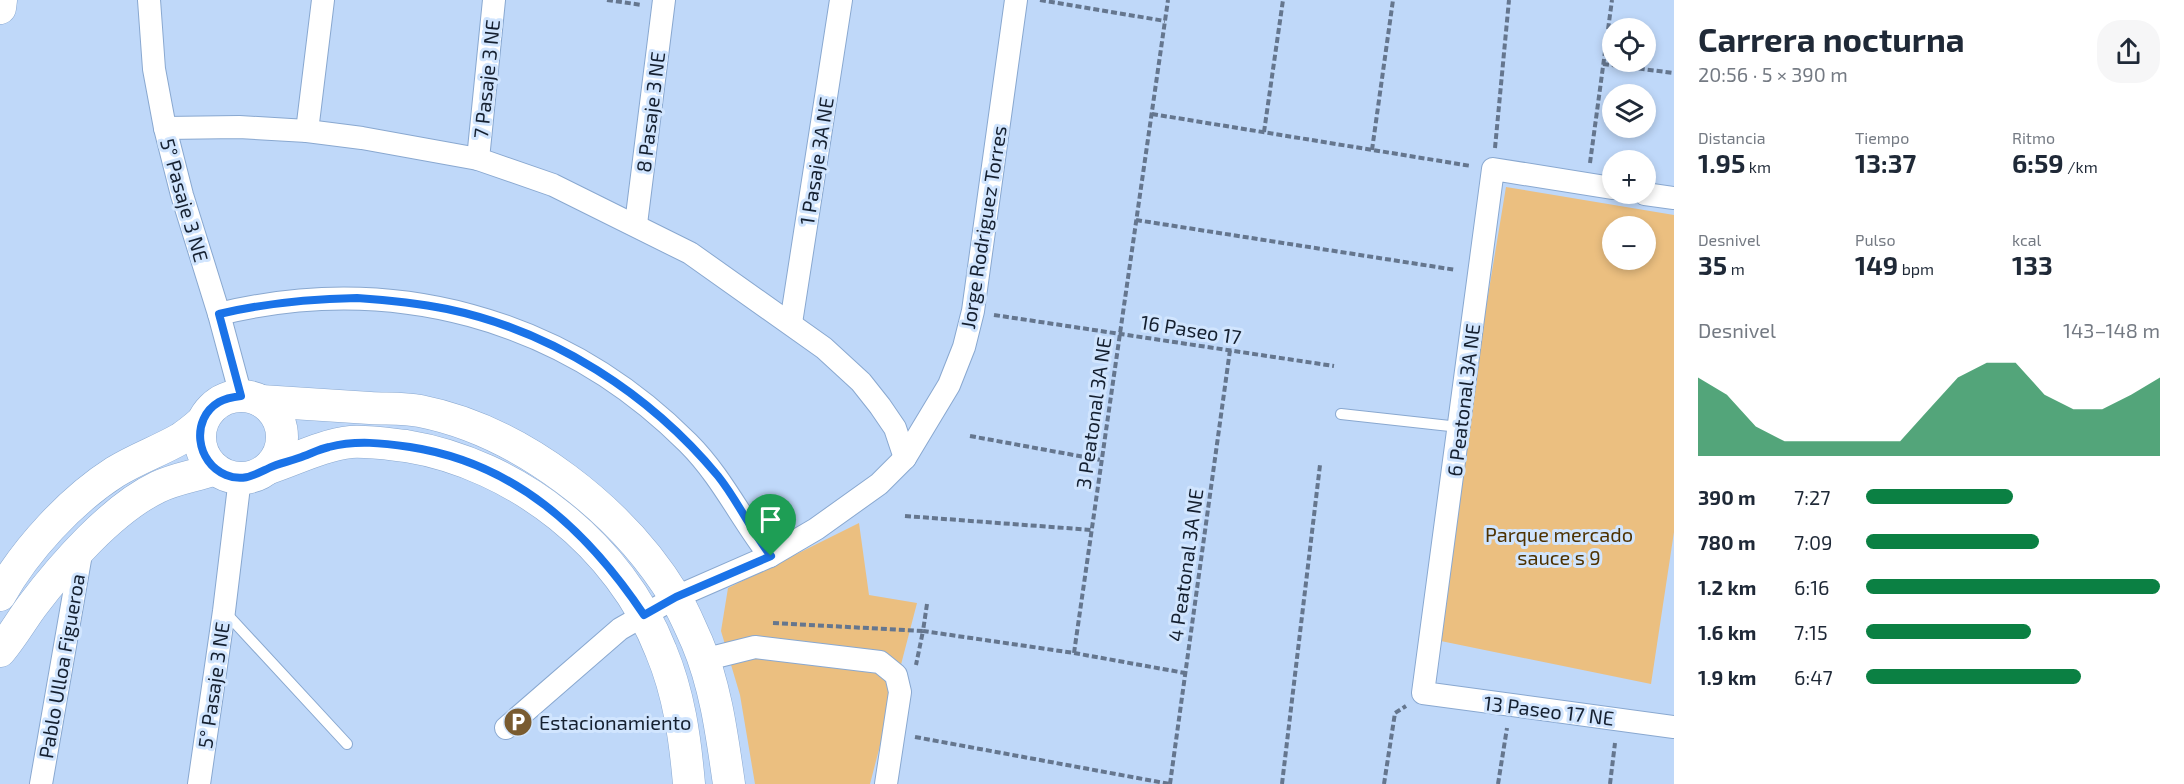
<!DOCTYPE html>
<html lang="es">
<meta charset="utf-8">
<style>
:root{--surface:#fff;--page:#f6f6f7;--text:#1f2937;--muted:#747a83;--accent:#0b8043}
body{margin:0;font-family:"Exo 2",sans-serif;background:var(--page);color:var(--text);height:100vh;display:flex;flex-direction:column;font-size:22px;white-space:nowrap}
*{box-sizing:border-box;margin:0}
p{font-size:20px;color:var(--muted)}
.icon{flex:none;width:33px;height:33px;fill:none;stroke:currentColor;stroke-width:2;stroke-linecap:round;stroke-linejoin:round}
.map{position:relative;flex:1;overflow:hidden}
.details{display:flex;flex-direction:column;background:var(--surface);width:510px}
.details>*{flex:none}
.fabs{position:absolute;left:1602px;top:18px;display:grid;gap:12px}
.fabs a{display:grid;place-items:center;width:54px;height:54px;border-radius:50%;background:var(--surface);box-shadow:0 3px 9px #0003;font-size:30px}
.pin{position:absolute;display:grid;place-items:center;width:51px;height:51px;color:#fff;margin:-62px -26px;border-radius:50% 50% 50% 0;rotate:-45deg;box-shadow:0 0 6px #0007}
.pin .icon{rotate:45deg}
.round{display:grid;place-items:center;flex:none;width:63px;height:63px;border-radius:24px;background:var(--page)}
.summary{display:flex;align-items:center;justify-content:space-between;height:102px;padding:0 24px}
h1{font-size:33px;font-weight:700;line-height:45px}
.figures{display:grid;grid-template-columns:repeat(3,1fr);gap:9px;height:102px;padding:6px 24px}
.figures div{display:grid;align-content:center}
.figures b{font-size:26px;font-weight:700}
.figures small{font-size:16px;font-weight:400}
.figures p{font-size:16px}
.chart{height:168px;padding:12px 24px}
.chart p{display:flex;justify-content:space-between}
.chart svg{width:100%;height:108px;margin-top:6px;fill:var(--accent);opacity:.7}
ul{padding:0 24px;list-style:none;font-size:20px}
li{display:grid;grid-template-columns:96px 72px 1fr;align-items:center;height:45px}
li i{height:15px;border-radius:8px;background:var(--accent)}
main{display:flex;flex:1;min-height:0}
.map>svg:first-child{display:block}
.green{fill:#ebbf80;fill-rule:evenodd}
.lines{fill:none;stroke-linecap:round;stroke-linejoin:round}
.lane-casing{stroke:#89a8d0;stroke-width:12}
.street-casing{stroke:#89a8d0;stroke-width:24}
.secondary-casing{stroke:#89a8d0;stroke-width:33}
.path{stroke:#65768e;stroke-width:4;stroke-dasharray:6 3;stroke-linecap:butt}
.lane{stroke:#fff;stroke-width:10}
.street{stroke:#fff;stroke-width:22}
.secondary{stroke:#fff;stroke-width:32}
.route-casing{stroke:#fff;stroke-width:12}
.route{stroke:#1a73e8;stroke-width:8}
.labels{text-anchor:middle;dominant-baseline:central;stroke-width:6;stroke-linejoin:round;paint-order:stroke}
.street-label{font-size:20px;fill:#152030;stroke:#d1e5fe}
.park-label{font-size:20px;fill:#4e3201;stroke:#d1e5fe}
.poi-label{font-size:20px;fill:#152030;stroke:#d1e5fe;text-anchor:start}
</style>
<main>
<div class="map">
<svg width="1674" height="784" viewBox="0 0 1674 784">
<rect width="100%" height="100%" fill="#bfd8f9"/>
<g class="green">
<path d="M1506 187 1674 215V532L1651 684 1431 639ZM1612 226H1646V260H1612Z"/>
<polygon points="859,523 869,595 917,603 870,784 755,784 740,695 721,631 728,588"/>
</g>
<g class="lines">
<g class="lane-casing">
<g id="lane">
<polyline points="1341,414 1459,427"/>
<polyline points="224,611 347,744"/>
</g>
</g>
<g class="street-casing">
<g id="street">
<polyline points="149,0 154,69 165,128 182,195 219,314 241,396"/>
<polyline points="165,128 239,127 307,131 362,138 478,159 553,185 690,253 824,348 861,382 880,406 895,428 905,458"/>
<polyline points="307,131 323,0"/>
<polyline points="478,159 494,0"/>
<polyline points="1612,188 1493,169 1423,693 1674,727"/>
<polyline points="1645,194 1674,198"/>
<polyline points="636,224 664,0"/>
<path d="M219 314C391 272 562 317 688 443 722 477 741 519 770 556"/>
<polyline points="791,323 841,0"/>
<polyline points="703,660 755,647 880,662 896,675 900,692 886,784"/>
<polyline points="506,728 620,629 676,597 770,556 816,529 879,484 905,458 949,385 964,347 973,311 1016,0"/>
<polyline points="41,784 82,548"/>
<polyline points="199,784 224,611 240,478"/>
</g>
</g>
<g class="secondary-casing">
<g id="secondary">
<polyline points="0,8 1,0"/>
<circle cx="241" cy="437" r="41"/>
<path d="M261 401C297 403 334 406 370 408 386 409 404 408 420 411 521 431 622 510 675 597 684 611 690 627 697 642 716 687 722 736 729 784"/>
<path d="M269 468C296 459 323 445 351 442 369 441 388 444 406 446 517 464 620 546 661 651 679 694 685 738 689 784"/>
<path d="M0 595C25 550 71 500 115 472 136 459 159 451 180 439 188 434 195 428 202 422"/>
<path d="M0 651C12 637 21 621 32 606 63 565 112 509 158 487 177 478 196 476 215 469"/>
</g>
</g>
<g class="path">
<polyline points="607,0 642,5"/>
<polyline points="1040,0 1165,21"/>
<polyline points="1603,64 1674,73"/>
<polyline points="1152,114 1471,166"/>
<polyline points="1264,132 1283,0"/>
<polyline points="1495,148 1509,0"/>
<polyline points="1372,150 1393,0"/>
<polyline points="1590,163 1612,0"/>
<polyline points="1136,220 1456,270"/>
<polyline points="994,315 1334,366"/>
<polyline points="970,436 1101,460"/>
<polyline points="905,516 1092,530"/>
<polyline points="927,604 923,631 1074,653 1185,673"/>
<polyline points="773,623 923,631 916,665"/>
<polyline points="1074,653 1168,0"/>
<polyline points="915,737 1170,784"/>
<polyline points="1170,784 1230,350"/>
<polyline points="1282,784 1320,465"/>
<polyline points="1384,784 1395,713 1406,706"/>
<polyline points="1498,784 1507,728"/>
<polyline points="1610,784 1615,743"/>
</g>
<use href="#lane" class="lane"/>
<use href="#street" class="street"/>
<use href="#secondary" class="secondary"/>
</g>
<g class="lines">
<g class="route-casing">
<path id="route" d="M357 298C387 300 417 303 447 309 553 331 650 394 718 476 738 501 751 531 771 556L676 597 644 615C587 530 515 463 410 447 383 443 356 440 329 447 320 449 312 453 304 456 292 461 279 463 269 468 254 475 243 482 226 475 196 463 190 419 219 402 226 398 233 397 241 396L219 314C265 303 310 299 357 298Z"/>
</g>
<use href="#route" class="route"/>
</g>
<defs>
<g id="parking-disc" transform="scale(1.5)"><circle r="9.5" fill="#795b30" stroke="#d1e5fe"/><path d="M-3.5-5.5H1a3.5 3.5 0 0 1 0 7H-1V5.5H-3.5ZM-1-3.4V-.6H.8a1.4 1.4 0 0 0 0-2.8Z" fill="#fff"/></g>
</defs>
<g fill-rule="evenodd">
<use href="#parking-disc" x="518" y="722"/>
</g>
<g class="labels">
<g class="street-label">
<text transform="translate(486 79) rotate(-84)">7 Pasaje 3 NE</text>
<text transform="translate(650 112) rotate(-83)">8 Pasaje 3 NE</text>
<text transform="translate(816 161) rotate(-81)">1 Pasaje 3A NE</text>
<text transform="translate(185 200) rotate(74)">5° Pasaje 3 NE</text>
<text transform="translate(983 227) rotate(-81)">Jorge Rodriguez Torres</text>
<text transform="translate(1191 329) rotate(9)">16 Paseo 17</text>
<text transform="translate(1463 400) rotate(-83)">6 Peatonal 3A NE</text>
<text transform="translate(1093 413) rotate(-82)">3 Peatonal 3A NE</text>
<text transform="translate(1185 565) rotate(-82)">4 Peatonal 3A NE</text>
<text transform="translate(61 666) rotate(-80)">Pablo Ulloa Figueroa</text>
<text transform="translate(213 685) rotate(-82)">5° Pasaje 3 NE</text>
<text transform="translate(1549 710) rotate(7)">13 Paseo 17 NE</text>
</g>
<g class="park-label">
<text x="1559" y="534">Parque mercado<tspan x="1559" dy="23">sauce s 9</tspan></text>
</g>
<g class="poi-label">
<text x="539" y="722">Estacionamiento</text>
</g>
</g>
</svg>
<div class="fabs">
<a><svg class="icon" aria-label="locate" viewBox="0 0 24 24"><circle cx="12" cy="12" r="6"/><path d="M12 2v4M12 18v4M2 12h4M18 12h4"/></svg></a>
<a><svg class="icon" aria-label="layers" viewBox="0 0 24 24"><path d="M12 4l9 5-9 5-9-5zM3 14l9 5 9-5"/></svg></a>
<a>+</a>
<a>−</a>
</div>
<div class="pin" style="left:771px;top:556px;background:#1e9e55"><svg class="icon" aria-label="arrive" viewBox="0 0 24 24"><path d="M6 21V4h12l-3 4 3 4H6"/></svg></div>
</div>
<section class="details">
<div class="summary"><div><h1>Carrera nocturna</h1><p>20:56 · 5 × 390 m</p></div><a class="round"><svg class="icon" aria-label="share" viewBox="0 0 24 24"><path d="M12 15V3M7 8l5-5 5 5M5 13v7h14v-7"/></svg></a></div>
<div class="figures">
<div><p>Distancia</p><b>1.95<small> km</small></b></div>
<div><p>Tiempo</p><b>13:37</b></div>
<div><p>Ritmo</p><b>6:59<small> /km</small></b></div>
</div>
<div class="figures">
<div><p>Desnivel</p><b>35<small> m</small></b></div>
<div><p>Pulso</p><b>149<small> bpm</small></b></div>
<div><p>kcal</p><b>133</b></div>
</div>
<div class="chart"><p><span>Desnivel</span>143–148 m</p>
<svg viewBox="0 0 160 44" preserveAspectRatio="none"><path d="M0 44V12L10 19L20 32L30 38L40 38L50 38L60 38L70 38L80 25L90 12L100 6L110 6L120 19L130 25L140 25L150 19L160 12V44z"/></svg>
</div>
<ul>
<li><b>390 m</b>7:27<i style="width:50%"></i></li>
<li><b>780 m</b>7:09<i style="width:59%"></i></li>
<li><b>1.2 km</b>6:16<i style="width:100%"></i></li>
<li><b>1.6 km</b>7:15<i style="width:56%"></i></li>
<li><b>1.9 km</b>6:47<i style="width:73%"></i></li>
</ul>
</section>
</main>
